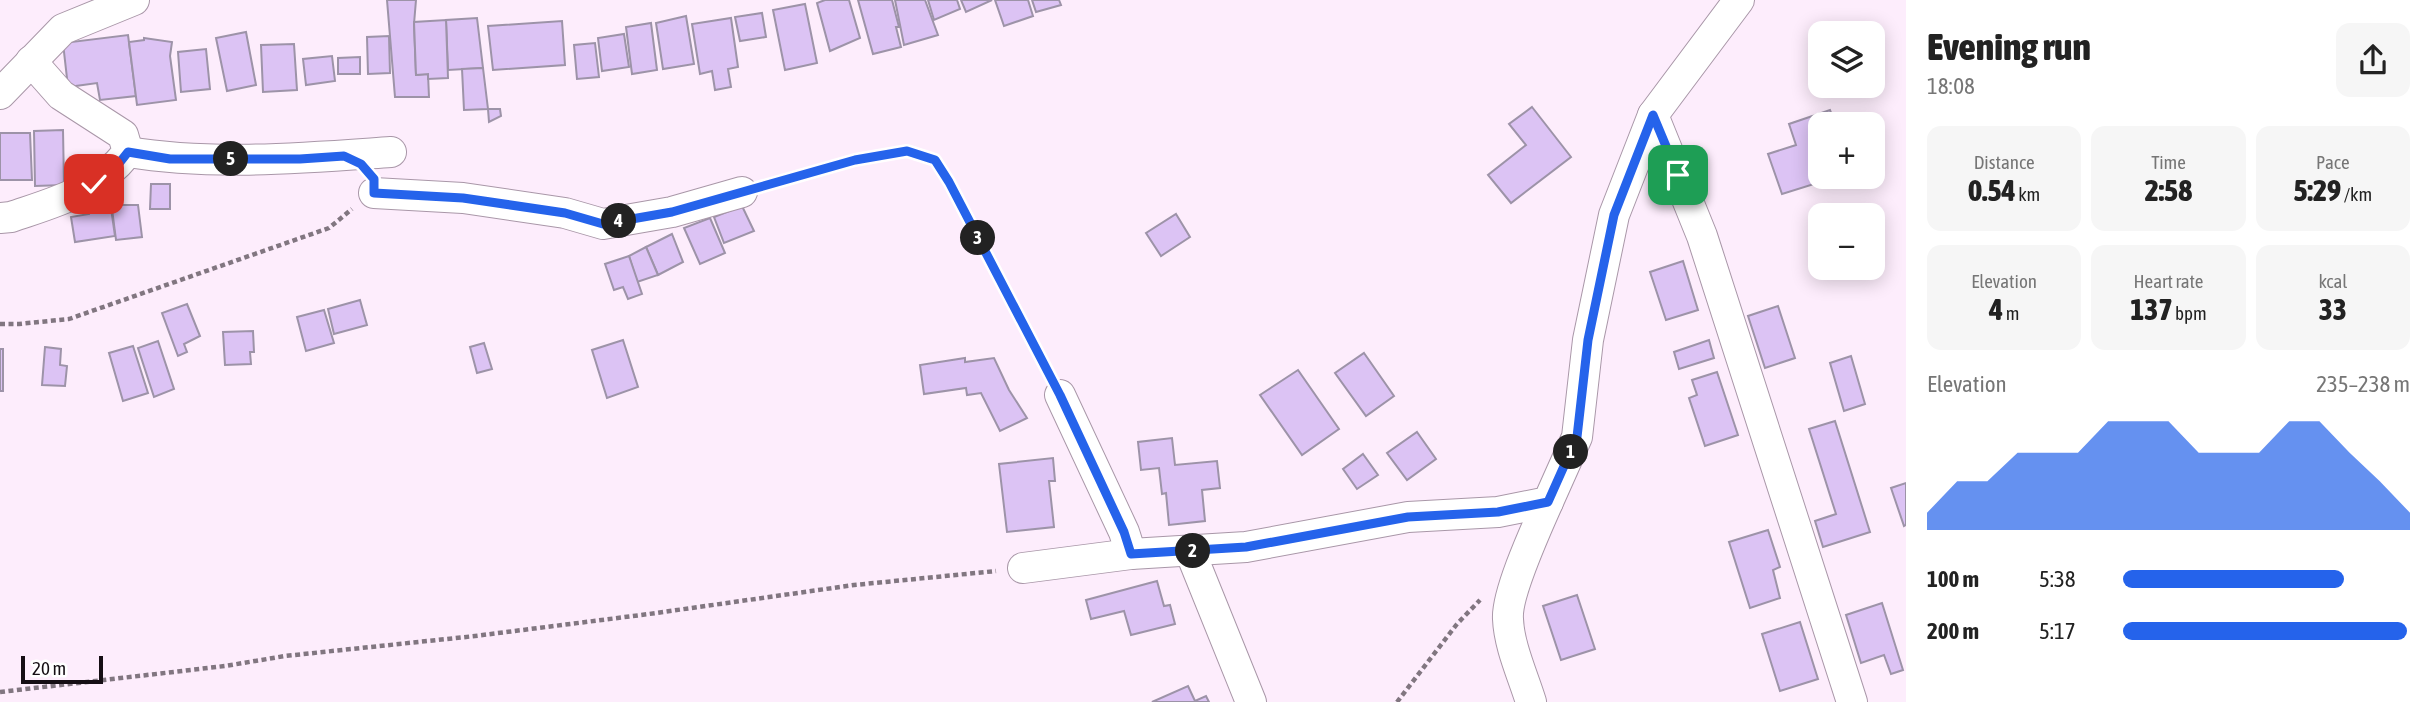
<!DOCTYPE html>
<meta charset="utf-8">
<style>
:root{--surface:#fff;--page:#f6f6f6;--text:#222;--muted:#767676;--accent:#2563eb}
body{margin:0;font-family:"Asap Condensed",sans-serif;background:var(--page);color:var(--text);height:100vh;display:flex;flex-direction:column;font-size:26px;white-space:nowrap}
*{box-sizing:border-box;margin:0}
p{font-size:23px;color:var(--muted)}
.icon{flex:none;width:38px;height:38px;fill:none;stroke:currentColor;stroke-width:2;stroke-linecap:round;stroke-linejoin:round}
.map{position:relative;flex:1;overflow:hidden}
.panel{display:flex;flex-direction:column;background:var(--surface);width:525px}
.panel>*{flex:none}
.fabs{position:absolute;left:1808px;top:21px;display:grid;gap:14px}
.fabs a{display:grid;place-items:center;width:77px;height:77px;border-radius:14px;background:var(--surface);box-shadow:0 4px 18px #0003;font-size:35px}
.scale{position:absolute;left:21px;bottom:18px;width:82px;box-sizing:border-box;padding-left:7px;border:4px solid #150e14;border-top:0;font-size:19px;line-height:24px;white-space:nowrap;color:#150e14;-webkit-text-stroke:5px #fff;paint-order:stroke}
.pin{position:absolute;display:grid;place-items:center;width:60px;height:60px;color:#fff;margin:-30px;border-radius:14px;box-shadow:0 4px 10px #0006}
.km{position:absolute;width:35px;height:35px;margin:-18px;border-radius:50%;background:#222;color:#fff;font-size:19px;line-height:35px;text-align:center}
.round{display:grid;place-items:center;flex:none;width:74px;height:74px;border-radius:14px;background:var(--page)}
.head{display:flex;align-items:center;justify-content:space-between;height:119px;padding:0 21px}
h1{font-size:38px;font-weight:800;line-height:52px}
.metrics{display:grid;grid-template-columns:repeat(3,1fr);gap:10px;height:119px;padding:7px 21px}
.metrics div{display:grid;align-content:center;border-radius:14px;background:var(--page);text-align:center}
.metrics b{font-size:30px;font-weight:800}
.metrics small{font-size:19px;font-weight:400}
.metrics p{font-size:19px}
.chart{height:196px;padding:14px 21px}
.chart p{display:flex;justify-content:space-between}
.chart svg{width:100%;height:126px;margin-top:7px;fill:var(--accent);opacity:.7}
ul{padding:0 21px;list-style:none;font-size:23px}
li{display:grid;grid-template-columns:112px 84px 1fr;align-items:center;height:52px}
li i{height:18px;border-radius:9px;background:var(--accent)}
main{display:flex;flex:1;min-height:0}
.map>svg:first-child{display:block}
.building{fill:#dcc3f4;stroke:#9d93a8;stroke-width:2}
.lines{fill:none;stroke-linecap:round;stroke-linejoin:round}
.minor-casing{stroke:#a997a8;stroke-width:32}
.path{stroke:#817680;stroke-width:4.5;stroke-dasharray:5 3.5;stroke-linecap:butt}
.minor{stroke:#fff;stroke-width:30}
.route-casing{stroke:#fff;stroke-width:14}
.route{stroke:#2563eb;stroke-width:9}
</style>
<main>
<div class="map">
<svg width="1906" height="702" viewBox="0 0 1906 702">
<rect width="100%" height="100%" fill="#fdedfc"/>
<g class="building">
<polygon points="387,0 416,0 414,24 416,75 428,74 429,97 395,97"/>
<polygon points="825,0 849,0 860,38 830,51 817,3"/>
<polygon points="858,0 892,0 899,27 896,27 901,47 873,54"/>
<polygon points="895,0 925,0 938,35 904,45"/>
<polygon points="928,0 957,0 960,9 934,20"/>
<polygon points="961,0 992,0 966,12"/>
<polygon points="995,0 1028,0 1033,16 1004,26"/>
<polygon points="1032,0 1059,0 1061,5 1036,12"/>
<polygon points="805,4 817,63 785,70 773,10"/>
<polygon points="762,13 766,37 740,41 735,17"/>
<polygon points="686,16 694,64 663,69 656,23"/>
<polygon points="477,18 483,68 448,70 446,20"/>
<polygon points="731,18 738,67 728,69 731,87 715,90 712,71 700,74 692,24"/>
<polygon points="446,20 448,78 428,79 428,74 416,75 414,22"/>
<polygon points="562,21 565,65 493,70 488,26"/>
<polygon points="651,23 657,70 632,74 626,27"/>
<polygon points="246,32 256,85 227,91 216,38"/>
<polygon points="624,34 629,67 602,71 598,38"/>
<polygon points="128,35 136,96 100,100 97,83 68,87 63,43"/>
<polygon points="389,36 390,73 368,74 367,37"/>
<polygon points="144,38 172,42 170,56 176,100 137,105 129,42 144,40"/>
<polygon points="595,43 599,77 577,79 574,45"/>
<polygon points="294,44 297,90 263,92 261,45"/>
<polygon points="206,49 210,89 181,92 178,52"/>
<polygon points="332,56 335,81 306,85 303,59"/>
<polygon points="360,57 360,74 338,74 338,58"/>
<polygon points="483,68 488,109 464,110 462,69"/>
<polygon points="1532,107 1571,157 1511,203 1488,175 1526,145 1509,124"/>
<polygon points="488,109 500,109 501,116 489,122"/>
<polygon points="1830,110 1834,120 1849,115 1852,124 1820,124 1820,177 1835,177 1820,184 1817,183 1782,194 1768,154 1796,145 1789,124"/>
<polygon points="63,130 64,185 35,186 34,131"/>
<polygon points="0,133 30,133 32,180 0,180"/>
<polygon points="120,184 120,205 138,205 142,237 116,240 109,186"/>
<polygon points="151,184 170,184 170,209 150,209"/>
<polygon points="109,194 115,236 75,242 71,217 89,214 87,197"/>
<polygon points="742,206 754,231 724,243 714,217"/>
<polygon points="1176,214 1190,237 1161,256 1146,233"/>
<polygon points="710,218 725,253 700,264 684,228"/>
<polygon points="672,234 683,262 658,275 646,247"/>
<polygon points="646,247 658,275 637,282 629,256"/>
<polygon points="629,256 642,294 628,299 623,287 614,290 605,264"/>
<polygon points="1683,261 1698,310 1666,320 1650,272"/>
<polygon points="360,300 367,325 334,334 328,309"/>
<polygon points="187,304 200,336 184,344 187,352 178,356 162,313"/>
<polygon points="1778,306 1795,358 1765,368 1748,316"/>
<polygon points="324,310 334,343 306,351 297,317"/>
<polygon points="253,331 254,352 250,352 251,364 225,365 223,332"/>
<polygon points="623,340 638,387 607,398 592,350"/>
<polygon points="1709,340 1714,358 1679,369 1674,352"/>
<polygon points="158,341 174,389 154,397 138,348"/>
<polygon points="484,343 492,369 477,373 470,347"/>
<polygon points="133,346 148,393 123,401 109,353"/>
<polygon points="45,347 61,349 60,365 67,366 65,386 42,385"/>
<rect x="0" y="349" width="3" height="42"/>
<polygon points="1364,353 1394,396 1366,416 1335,373"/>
<polygon points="1851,356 1865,404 1844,411 1830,363"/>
<polygon points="965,358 965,362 994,358 1009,390 1027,418 1000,431 981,393 967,395 966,388 924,394 920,365"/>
<polygon points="1298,370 1339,429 1302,455 1260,395"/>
<polygon points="1717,372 1738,435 1705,446 1689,398 1697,395 1692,380"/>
<polygon points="1835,421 1870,532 1823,547 1815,521 1836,514 1809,429"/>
<polygon points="1417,432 1436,459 1407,480 1387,453"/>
<polygon points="1172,438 1175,465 1217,461 1220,488 1202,490 1205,521 1169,525 1166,493 1162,494 1159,468 1141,470 1138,442"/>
<polygon points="1363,454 1378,475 1357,489 1343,469"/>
<polygon points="1053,458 1055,481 1049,481 1054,527 1007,532 999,464"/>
<polygon points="1906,483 1906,525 1904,526 1891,488"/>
<polygon points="1768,530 1780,567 1773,570 1780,598 1750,608 1729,542"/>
<polygon points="1157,581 1164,606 1170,605 1175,624 1131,635 1124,611 1091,619 1086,600"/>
<polygon points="1577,595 1595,649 1561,660 1543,606"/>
<polygon points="1882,603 1903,670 1891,674 1884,655 1861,663 1846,615"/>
<polygon points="1800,622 1818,679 1780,691 1762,634"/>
<polygon points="1188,686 1195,701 1206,696 1209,702 1152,702"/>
</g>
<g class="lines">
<g class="minor-casing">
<g id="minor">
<polyline points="0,94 63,29 134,0"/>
<polyline points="1653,115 1702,236 1852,702"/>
<path d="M128 152C214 166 304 158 391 152"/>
<polyline points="374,193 463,198 565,213 603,224 672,212 742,192"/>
<path d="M0 218 11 217C58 201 96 192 128 152L123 135 61 95 31 61"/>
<polyline points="1060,395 1124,532 1131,554"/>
<polyline points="1190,551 1251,702"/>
<polyline points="1023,568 1131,554 1246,547 1408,517 1498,512 1548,502 1577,437 1588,340 1614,215 1653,115 1739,0"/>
<path d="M1531 702C1523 676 1509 646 1508 619 1506 594 1537 527 1548 502"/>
</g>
</g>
<g class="path">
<polyline points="767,185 855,160 907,151 935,160 949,182 1048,372"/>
<polyline points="0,324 19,324 69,319 329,228 352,209"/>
<polyline points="0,692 225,666 285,656 475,636 649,614 854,585 996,571"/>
<polyline points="1397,702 1457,624 1480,600"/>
</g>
<use href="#minor" class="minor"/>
</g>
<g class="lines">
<g class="route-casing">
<polyline id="route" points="94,184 113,171 128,152 170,159 300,159 344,156 361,164 374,179 374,193 463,198 565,213 603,224 672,212 855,160 907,151 935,160 949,182 1060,395 1124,532 1131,554 1246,547 1408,517 1498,512 1548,502 1577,437 1588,340 1614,215 1653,115 1678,175"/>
</g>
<use href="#route" class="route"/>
</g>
</svg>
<div class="fabs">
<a><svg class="icon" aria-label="layers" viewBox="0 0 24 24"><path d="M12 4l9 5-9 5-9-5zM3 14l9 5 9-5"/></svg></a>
<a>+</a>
<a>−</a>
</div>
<div class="scale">20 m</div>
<div class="pin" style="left:1678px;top:175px;background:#1e9e55"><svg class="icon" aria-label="arrive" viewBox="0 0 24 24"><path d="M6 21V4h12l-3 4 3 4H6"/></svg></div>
<div class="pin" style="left:94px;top:184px;background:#d93025"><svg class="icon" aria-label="check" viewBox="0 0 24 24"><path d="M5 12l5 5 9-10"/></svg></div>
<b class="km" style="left:1571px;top:452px">1</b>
<b class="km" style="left:1193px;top:551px">2</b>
<b class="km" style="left:978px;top:238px">3</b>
<b class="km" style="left:619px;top:221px">4</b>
<b class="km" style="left:231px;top:159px">5</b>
</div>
<section class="panel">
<div class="head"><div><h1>Evening run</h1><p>18:08</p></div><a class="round"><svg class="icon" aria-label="share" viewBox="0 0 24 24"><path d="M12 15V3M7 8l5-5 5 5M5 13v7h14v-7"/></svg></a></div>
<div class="metrics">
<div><p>Distance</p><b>0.54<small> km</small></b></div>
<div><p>Time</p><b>2:58</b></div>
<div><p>Pace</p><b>5:29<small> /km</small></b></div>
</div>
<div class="metrics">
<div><p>Elevation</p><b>4<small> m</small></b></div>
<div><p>Heart rate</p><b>137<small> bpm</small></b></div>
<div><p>kcal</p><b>33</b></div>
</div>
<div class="chart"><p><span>Elevation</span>235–238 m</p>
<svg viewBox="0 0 160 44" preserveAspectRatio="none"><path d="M0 44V38L10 27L20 27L30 17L40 17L50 17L60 6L70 6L80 6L90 17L100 17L110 17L120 6L130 6L140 17L150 27L160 38V44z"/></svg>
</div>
<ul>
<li><b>100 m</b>5:38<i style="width:77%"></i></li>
<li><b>200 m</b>5:17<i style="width:99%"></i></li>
</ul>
</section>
</main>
